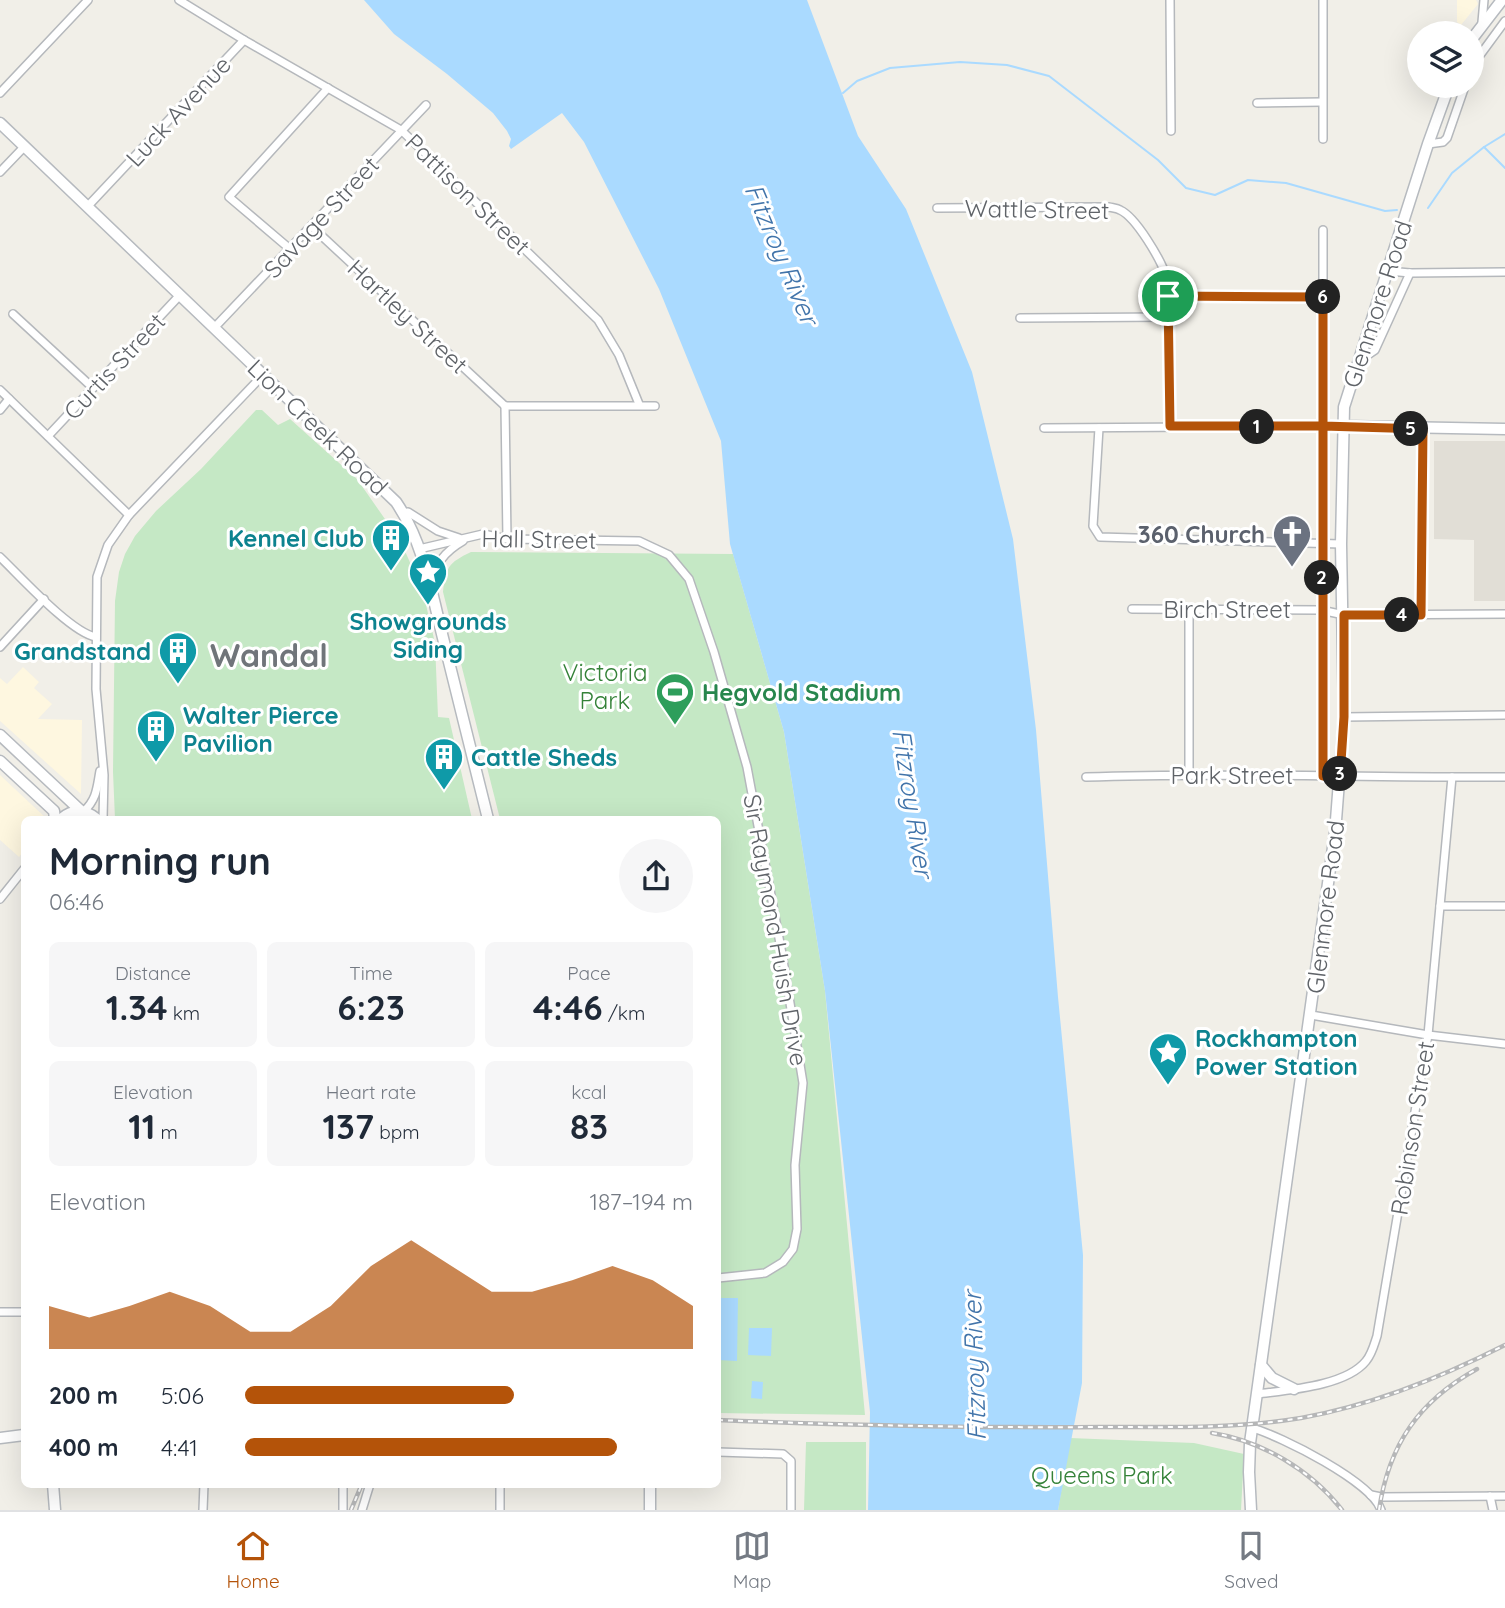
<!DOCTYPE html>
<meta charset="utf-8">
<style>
:root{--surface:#fff;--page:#f6f6f7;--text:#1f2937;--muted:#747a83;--line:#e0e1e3;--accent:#b45309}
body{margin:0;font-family:Quicksand,sans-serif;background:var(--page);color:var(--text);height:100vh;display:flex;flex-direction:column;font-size:26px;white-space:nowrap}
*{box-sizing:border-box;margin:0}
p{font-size:23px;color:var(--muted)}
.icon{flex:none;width:38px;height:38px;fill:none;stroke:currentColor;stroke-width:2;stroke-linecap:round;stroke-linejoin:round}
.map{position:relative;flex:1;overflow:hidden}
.details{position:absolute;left:21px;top:816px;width:700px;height:672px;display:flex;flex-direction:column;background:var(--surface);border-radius:10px;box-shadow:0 7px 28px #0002}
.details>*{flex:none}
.buttons{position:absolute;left:1407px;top:21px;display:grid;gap:14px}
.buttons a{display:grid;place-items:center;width:77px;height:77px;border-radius:50%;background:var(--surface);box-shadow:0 7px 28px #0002;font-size:35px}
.pin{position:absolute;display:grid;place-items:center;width:60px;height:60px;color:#fff;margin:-30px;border:4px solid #fff;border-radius:50%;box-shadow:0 2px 7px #0007}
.km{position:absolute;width:35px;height:35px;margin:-18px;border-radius:50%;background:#222;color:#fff;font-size:19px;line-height:35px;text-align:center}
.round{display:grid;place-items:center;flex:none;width:74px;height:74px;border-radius:37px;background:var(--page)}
.overview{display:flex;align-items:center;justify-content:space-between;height:119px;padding:0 28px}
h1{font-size:38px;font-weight:700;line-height:52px}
.stats{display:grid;grid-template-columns:repeat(3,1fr);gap:10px;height:119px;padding:7px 28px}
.stats div{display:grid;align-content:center;border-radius:10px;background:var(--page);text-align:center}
.stats b{font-size:35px;font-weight:700}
.stats small{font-size:19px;font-weight:400}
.stats p{font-size:19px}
.chart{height:196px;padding:14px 28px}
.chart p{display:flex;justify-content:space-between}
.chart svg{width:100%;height:126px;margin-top:7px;fill:var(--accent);opacity:.7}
ul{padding:0 28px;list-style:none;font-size:23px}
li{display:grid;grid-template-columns:112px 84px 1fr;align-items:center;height:52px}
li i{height:18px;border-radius:9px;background:var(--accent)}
.tabs{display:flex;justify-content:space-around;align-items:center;height:98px;border-top:2px solid var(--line);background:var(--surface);font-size:19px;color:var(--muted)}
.tabs a{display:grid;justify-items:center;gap:4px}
.tabs .current{color:var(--accent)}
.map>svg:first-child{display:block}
.commercial{fill:#fef7e0}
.education{fill:#e1ded6}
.green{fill:#c5e8c5}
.water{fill:#aadaff}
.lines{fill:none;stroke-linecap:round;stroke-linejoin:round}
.stream{stroke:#aadaff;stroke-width:2}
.street-casing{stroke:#b5b8bc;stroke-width:10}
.secondary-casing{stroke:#b6babf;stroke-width:13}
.street{stroke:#fff;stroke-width:7}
.secondary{stroke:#fff;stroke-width:10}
.rail-casing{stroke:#b6b7b8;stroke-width:4.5}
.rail{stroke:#fff;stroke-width:2;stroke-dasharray:5;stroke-linecap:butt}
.route-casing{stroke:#fff;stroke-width:14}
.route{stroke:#b45309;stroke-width:9}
.labels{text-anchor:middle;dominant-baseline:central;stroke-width:6;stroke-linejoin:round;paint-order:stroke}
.street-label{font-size:24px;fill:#5f6368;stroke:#fff}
.worship-label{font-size:24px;font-weight:bold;fill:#5b616d;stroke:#fff;text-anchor:end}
.culture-label{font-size:24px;font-weight:bold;fill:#0d838f;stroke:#fff;text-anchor:start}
.park-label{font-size:24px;fill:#348238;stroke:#fff}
.leisure-label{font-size:24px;font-weight:bold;fill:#27864d;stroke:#fff;text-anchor:start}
.water-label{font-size:26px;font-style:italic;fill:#4174aa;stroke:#fff}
.district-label{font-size:32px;font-weight:bold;fill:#70757a;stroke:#fff}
</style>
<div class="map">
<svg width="1505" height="1510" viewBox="0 0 1505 1510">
<rect width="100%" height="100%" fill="#f1efe8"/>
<g class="commercial">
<polygon points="1457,0 1476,0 1478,4 1461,25 1457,22"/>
<polygon points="23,667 39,682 34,688 52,704 38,719 82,720 81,794 0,721 0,678 7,684"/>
<polygon points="0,775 47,819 24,819 24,851 19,857 0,840"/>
</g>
<polygon class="education" points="1434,441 1505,441 1505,601 1474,601 1474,540 1434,539"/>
<g class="green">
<polygon points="256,410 262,410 278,425 290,419 357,479 401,542 423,592 435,643 438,717 449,718 472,819 115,819 113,772 115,601 119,572 125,554 135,536 156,511 201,469"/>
<path d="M471 552 733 554 784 732 825 991 865 1415 718 1413V819H500L443 592C446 567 448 563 471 552Z"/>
<polygon points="1070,1438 1194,1443 1244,1454 1241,1510 1058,1510"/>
<polygon points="806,1442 866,1442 866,1510 804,1510"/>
</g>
<g class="water">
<polygon points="364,0 807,0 858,136 906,209 972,372 1013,539 1036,730 1058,997 1083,1255 1082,1383 1058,1510 868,1510 870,1412 825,991 784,732 730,544 721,441 659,289 584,142 562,113 511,149 509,146 511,139 507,131 493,113 447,74 394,34"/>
<polygon points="718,1298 738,1298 737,1361 718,1360"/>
<polygon points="749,1328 772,1328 771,1356 748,1355"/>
<polygon points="752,1381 763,1382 762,1399 751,1398"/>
</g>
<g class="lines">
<g class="stream">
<polyline points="843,93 857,81 890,68 960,62 1007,65 1049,76 1158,160 1186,188 1215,195 1248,180 1286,183 1385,211 1397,210"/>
<polyline points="1484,147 1505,168"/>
<polyline points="1428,208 1452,173 1484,147 1505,134"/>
</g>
<g class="street-casing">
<g id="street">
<polyline points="1170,0 1171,131"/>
<polyline points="1482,22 1484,0"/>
<polyline points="244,40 401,130 598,320 619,355 639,404"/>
<polyline points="1472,66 1505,21"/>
<polyline points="0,93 88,0"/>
<polyline points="1257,103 1322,102"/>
<polyline points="1323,139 1323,0"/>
<polyline points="1428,144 1443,142 1447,138 1465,86"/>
<polyline points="0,172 24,147"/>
<polyline points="87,207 244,40 179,0"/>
<path d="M937 208 1109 207C1113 208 1117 208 1120 210 1136 217 1161 260 1166 276L1170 426"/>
<polyline points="311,226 505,406"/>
<polyline points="1323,230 1323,776"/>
<polyline points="290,249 229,197 328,88"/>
<polyline points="1389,271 1410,273 1505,272"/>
<polyline points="1168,296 1323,297"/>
<polyline points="13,314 93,388"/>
<polyline points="1020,318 1168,317"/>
<polyline points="215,327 426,105"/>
<polyline points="1360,360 1375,350 1410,273"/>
<polyline points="0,390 129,515"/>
<polyline points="505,406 655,406"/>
<polyline points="505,406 507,539"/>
<polyline points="0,410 9,399"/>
<polyline points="1044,428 1343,426"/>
<polyline points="1099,428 1093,526 1100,537 1341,544"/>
<polyline points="48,436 180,295"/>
<polyline points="404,513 408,512 438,531 459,538"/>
<polyline points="419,549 483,534 507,539 639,541 669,555 689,579 714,652 747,767 782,954 803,1083 795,1165 797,1229 793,1249 783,1262 765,1273 718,1278"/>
<path d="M0 557C20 576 71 633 96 637"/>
<path d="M431 586C435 564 444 552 463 541"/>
<polyline points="1132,609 1321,610 1344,615 1505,614"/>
<polyline points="1421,615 1423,429"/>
<polyline points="0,647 44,599"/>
<polyline points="1344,717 1505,715"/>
<polyline points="1189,773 1189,609"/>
<path d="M1086 777C1226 772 1365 778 1505 777"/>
<path d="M84 811C97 799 97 787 100 771"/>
<polyline points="103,819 104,775 96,689 97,577 108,545 129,515 263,375"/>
<polyline points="0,899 24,869"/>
<polyline points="1440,906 1505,906"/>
<polyline points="1311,1015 1428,1035 1505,1044"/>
<polyline points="0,1312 24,1312"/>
<path d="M1258 1394C1288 1390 1346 1386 1366 1361 1372 1354 1374 1345 1377 1336L1428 1035 1452 777"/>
<path d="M1252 1428C1281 1436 1372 1482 1381 1510"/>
<polyline points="718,1452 783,1454 791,1461 791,1510"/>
<polyline points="1371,1495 1381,1497 1505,1496"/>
<polyline points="1490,1496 1493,1510"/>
<polyline points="203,1510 204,1484"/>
<polyline points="343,1510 343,1484"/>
<polyline points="362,1510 370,1484"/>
<polyline points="500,1510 500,1484"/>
</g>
</g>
<g class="secondary-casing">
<g id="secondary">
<polyline points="1472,39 1502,0"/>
<path d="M0 123 396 502C424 543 432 595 444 642 459 701 473 760 488 819"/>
<polyline points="1343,426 1505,429"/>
<polyline points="0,735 81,811"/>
<polyline points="0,761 54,811 55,819"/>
<path d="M61 819C72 809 85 809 97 819"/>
<polyline points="1261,1365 1272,1378 1294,1389"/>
<polyline points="0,1438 24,1435"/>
<polyline points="53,1484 55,1510"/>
<polyline points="650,1510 650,1484"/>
<polyline points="1251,1510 1249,1472 1250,1443 1335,833 1344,717 1341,544 1344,407 1428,144 1449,86"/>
</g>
</g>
<use href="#street" class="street"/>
<use href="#secondary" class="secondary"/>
<g class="rail-casing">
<g id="rail">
<path d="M718 1420C845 1425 972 1428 1100 1427 1167 1427 1234 1429 1301 1418 1373 1405 1440 1378 1505 1345"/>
<path d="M1212 1433C1262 1441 1311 1470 1342 1510"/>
<polyline points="351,1510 362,1484"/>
<path d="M1379 1510C1389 1444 1419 1401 1477 1369"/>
</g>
</g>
<use href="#rail" class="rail"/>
</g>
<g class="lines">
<g class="route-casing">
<polyline id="route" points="1168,296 1170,426 1323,426 1323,776 1340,777 1344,717 1344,615 1421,615 1423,429 1323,426 1323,297 1168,296"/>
</g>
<use href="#route" class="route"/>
</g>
<defs>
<g id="church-pin" transform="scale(2.0125)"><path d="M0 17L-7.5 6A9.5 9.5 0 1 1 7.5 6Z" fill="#6b7280" stroke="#fff"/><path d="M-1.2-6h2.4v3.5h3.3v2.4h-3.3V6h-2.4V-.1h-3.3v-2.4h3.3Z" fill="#fff"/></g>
<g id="building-pin" transform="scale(2.0125)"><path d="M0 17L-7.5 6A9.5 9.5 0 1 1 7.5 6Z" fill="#0f9aa8" stroke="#fff"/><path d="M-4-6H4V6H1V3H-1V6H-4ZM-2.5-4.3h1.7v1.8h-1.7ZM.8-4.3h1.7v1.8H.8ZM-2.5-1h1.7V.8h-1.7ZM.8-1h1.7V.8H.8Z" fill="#fff"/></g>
<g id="sight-pin" transform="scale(2.0125)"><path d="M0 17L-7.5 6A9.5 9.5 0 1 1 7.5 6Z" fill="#0f9aa8" stroke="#fff"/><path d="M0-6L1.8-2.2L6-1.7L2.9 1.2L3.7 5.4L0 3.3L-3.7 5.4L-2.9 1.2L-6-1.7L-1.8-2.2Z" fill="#fff"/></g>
<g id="stadium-pin" transform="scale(2.0125)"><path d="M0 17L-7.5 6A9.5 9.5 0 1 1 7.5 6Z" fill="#2e9e5b" stroke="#fff"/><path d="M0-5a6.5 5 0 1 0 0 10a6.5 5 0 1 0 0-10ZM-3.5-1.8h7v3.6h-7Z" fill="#fff"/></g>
</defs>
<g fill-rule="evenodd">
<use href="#church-pin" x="1292" y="534"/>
<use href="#building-pin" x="391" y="538"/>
<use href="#sight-pin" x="428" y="572"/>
<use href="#building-pin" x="178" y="651"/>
<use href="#stadium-pin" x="675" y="692"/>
<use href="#building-pin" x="156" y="729"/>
<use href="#building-pin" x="444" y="757"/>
<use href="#sight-pin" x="1168" y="1052"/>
</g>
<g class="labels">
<g class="street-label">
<text transform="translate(178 111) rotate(-47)">Luck Avenue</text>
<text transform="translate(468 194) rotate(44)">Pattison Street</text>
<text transform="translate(1037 209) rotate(1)">Wattle Street</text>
<text transform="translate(321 217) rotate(-47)">Savage Street</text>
<text transform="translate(1377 304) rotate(-72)">Glenmore Road</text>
<text transform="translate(408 316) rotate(43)">Hartley Street</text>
<text transform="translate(114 366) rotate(-47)">Curtis Street</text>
<text transform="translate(318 427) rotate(44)">Lion Creek Road</text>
<text transform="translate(539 539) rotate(1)">Hall Street</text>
<text x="1227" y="609">Birch Street</text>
<text x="1232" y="775">Park Street</text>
<text transform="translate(1325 907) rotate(-83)">Glenmore Road</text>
<text transform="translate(776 930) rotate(80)">Sir Raymond Huish Drive</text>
<text transform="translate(1412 1128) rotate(-81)">Robinson Street</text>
</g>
<g class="worship-label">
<text x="1265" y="534">360 Church</text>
</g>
<g class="culture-label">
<text x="364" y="538" text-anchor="end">Kennel Club</text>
<text x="428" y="621" text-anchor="middle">Showgrounds<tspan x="428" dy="28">Siding</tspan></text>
<text x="151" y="651" text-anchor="end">Grandstand</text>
<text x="183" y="715">Walter Pierce<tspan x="183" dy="28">Pavilion</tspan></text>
<text x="471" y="757">Cattle Sheds</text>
<text x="1195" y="1038">Rockhampton<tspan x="1195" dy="28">Power Station</tspan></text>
</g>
<g class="park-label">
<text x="605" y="672">Victoria<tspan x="605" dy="28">Park</tspan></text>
<text x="1102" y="1475">Queens Park</text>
</g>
<g class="leisure-label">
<text x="702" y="692">Hegvold Stadium</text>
</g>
<g class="water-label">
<text transform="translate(782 254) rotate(67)">Fitzroy River</text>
<text transform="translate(913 803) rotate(81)">Fitzroy River</text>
<text transform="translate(974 1366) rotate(-92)">Fitzroy River</text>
</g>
<g class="district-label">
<text x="269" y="655">Wandal</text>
</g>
</g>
</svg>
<div class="buttons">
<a><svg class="icon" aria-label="layers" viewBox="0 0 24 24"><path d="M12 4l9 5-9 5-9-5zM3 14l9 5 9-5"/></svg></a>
</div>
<div class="pin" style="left:1168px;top:296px;background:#1e9e55"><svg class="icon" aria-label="arrive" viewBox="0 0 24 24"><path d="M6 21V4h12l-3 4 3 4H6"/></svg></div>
<b class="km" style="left:1257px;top:427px">1</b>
<b class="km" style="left:1322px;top:578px">2</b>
<b class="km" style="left:1340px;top:774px">3</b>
<b class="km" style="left:1402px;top:615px">4</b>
<b class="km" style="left:1411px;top:429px">5</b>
<b class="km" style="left:1323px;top:297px">6</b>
<section class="details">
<div class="overview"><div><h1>Morning run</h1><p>06:46</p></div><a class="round"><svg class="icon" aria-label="share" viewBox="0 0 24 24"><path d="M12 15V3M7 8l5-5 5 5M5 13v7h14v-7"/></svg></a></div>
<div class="stats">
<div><p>Distance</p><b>1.34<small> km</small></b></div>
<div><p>Time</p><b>6:23</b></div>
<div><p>Pace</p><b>4:46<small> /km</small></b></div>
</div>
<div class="stats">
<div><p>Elevation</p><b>11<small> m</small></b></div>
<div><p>Heart rate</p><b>137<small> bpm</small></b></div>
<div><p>kcal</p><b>83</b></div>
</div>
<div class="chart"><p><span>Elevation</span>187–194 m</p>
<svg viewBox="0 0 160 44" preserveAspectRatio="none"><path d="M0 44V29L10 33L20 29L30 24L40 29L50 38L60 38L70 29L80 15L90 6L100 15L110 24L120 24L130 20L140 15L150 20L160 29V44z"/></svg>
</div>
<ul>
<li><b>200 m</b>5:06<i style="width:60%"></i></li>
<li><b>400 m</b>4:41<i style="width:83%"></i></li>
</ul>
</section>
</div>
<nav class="tabs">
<a class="current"><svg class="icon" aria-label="home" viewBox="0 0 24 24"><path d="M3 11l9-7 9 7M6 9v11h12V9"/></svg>Home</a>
<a><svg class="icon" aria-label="map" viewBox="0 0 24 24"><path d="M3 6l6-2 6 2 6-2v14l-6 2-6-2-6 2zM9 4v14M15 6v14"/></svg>Map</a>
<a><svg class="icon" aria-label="saved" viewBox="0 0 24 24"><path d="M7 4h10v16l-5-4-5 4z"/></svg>Saved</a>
</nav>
